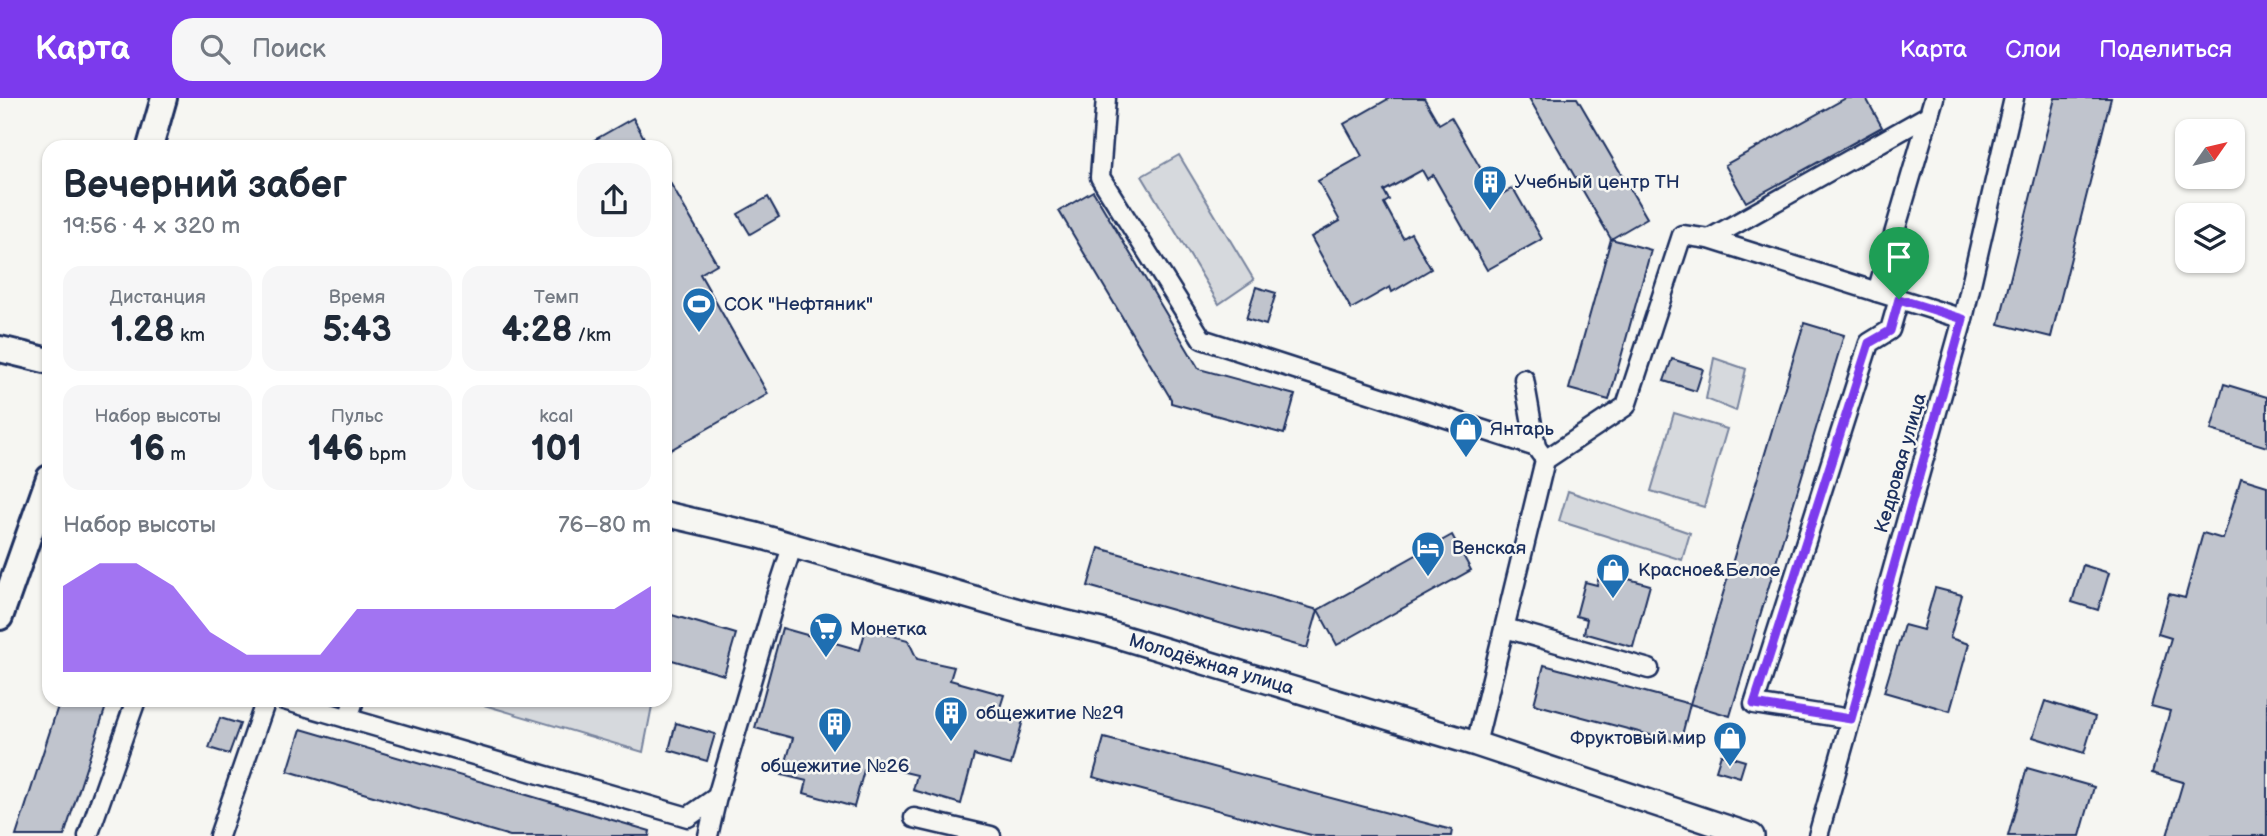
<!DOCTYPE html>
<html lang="ru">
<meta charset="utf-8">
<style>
:root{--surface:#fff;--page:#f6f6f7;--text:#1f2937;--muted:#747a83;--accent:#7c3aed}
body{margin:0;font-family:"Balsamiq Sans",sans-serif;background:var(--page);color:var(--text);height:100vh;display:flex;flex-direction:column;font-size:26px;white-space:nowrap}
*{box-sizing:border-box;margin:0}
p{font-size:23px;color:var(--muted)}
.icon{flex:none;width:38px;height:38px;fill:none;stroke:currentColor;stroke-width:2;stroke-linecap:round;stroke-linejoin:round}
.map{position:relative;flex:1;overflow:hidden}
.details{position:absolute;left:42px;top:42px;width:630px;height:567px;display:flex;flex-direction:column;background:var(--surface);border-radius:21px;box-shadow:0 2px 5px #0004}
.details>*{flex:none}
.needle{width:46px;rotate:56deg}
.tools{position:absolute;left:2175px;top:21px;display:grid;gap:14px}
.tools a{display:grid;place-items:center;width:70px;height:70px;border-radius:14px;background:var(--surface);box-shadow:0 2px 5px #0004;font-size:35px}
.pin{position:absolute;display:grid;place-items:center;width:60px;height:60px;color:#fff;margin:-72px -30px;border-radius:50% 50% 50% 0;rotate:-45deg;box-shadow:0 0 7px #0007}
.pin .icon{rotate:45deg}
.round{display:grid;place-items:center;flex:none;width:74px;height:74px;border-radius:21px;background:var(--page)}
.summary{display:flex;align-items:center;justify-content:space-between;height:119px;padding:0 21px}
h1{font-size:38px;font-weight:700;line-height:52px}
.metrics{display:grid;grid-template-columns:repeat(3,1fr);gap:10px;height:119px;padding:7px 21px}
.metrics div{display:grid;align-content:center;border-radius:18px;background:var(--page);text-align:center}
.metrics b{font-size:35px;font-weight:700}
.metrics small{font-size:19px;font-weight:400}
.metrics p{font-size:19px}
.chart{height:196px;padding:14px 21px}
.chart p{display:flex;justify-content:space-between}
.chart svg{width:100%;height:126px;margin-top:7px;fill:var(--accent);opacity:.7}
header{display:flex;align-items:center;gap:42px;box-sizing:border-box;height:98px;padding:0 35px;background:var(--accent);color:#fff}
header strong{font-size:33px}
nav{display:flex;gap:38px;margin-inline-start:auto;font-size:24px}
.search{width:490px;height:63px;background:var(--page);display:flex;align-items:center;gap:18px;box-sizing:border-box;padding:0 24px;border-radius:21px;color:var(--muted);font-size:26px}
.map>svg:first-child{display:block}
.green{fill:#d6d9dd;stroke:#78849e;stroke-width:2}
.building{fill:#c0c4cd;stroke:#1b2f5e;stroke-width:2}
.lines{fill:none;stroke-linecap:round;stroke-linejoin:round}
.minor-casing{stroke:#1b2f5e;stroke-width:23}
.tertiary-casing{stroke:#1b2f5e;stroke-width:28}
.secondary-casing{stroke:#1b2f5e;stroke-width:30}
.minor{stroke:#f6f6f2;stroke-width:18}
.tertiary{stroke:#f6f6f2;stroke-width:23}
.secondary{stroke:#f6f6f2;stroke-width:24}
.route-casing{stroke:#fff;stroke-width:14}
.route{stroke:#7c3aed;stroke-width:9}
.labels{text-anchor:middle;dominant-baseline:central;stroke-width:5;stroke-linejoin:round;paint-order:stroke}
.poi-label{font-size:19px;fill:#1b2f5e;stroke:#f6f6f2;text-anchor:start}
.street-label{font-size:19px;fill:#1b2f5e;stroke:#f6f6f2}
</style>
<header>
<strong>Карта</strong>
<div class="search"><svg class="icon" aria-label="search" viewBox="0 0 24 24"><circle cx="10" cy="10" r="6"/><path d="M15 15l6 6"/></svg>Поиск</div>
<nav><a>Карта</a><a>Слои</a><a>Поделиться</a></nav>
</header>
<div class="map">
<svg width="2267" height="738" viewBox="0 0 2267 738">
<rect width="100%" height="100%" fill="#f6f6f2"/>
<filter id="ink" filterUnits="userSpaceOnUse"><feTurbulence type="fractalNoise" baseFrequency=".0143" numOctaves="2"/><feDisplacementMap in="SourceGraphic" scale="14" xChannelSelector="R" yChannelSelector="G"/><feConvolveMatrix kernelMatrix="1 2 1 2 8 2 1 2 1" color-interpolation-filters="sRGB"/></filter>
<g filter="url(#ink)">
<g class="green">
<polygon points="1179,57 1254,182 1219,206 1142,78"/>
<polygon points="1714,260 1746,271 1736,313 1706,301"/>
<polygon points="1674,315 1727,331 1704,409 1651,393"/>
<polygon points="1568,393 1690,435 1682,462 1559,423"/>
<polygon points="467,602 629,602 652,608 643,654"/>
</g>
<g class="building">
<polygon points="1390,0 1424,0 1439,26 1451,19 1497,99 1513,90 1542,141 1487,172 1433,77 1427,81 1422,72 1384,93 1389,102 1384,105 1403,140 1411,135 1431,171 1392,194 1390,189 1351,211 1311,139 1340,123 1318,83 1362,58 1344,26"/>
<polygon points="1529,0 1577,0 1647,120 1611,141"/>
<polygon points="1846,0 1866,0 1882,29 1746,104 1725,67"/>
<polygon points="2055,0 2111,0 2051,239 1999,226"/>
<polygon points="633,20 649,49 582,49"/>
<polygon points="665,76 717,166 700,176 768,296 665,355"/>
<polygon points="1093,93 1199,271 1295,297 1284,336 1171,305 1171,301 1059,113"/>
<polygon points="768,99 779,119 750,136 738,116"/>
<polygon points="1611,141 1651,152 1609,302 1569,291"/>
<polygon points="1256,189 1276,195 1266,227 1246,221"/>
<polygon points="1804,225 1844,237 1730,618 1690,606"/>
<polygon points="1672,261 1703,271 1696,293 1664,283"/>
<polygon points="2224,286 2267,299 2267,349 2211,332"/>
<polygon points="2241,380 2267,388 2267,738 2167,738 2183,684 2152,675 2170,613 2151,608 2171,540 2158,536 2169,496 2185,500 2203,435 2223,441"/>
<polygon points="1452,437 1471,472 1337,547 1318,512"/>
<polygon points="1099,450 1318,512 1307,550 1088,488"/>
<polygon points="2083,467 2109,475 2098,512 2072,504"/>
<polygon points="1600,473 1650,487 1633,549 1584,535 1587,521 1576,518 1585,484 1597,487"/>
<polygon points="1935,490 1962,497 1950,540 1969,546 1950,613 1884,594 1904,527 1923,532"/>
<polygon points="665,515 736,536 724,577 665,560"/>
<polygon points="782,530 860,552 866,531 908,542 917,561 954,569 950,582 1004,597 998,616 1023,622 1011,667 974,657 961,706 913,692 917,677 866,665 854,709 804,695 807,683 782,677 793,640 755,630"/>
<polygon points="1544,567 1690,606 1680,645 1534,606"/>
<polygon points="60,602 108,602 64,738 16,738"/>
<polygon points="2045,603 2095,619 2084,655 2033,639"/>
<polygon points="220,620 240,626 229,656 209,650"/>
<polygon points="676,625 715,636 707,663 669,652"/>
<polygon points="301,631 650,733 649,738 510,738 288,673"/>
<polygon points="1104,640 1452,732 1451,738 1315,738 1093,679"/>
<polygon points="1721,656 1745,663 1740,679 1716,672"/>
<polygon points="2027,670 2094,689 2080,738 2008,738"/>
</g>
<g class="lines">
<g class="minor-casing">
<g id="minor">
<polyline points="1106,0 1100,79 1202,241 1536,349"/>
<polyline points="1709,141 1929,17 1934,0"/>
<polyline points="1877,194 1929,17"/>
<polyline points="1524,281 1536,349 1541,356"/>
<polyline points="1505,530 1649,571"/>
<polyline points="284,602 688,719 717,699 776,498 792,449"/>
<polyline points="348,621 354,602"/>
<polyline points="1851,621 1754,606 1869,245 1890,232 1899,201"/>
<polyline points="1476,646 1545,362 1626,308 1682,137 1709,141 1963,221"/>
<polyline points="914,720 991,738"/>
<polyline points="88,738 136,602"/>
<polyline points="219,738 266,602"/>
<polyline points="708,738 717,699"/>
<polyline points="1818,738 1963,221 2014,0"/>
</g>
</g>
<g class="tertiary-casing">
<g id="tertiary">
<path id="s1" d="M665 416 756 437 1029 516 1101 533 1476 646 1752 738"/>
</g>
</g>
<g class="secondary-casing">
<g id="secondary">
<polyline points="150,49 164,0"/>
<polyline points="0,251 49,263"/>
<polyline points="0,519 49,380"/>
</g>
</g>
<use href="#minor" class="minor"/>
<use href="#tertiary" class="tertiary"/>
<use href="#secondary" class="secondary"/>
</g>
</g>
<g class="lines" filter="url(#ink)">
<g class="route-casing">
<polygon id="route" points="1899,201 1963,221 1851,621 1754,606 1869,245 1890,233"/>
</g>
<use href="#route" class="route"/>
</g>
<defs>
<g id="building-pin" transform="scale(1.75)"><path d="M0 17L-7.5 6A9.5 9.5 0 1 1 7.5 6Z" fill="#1f6fb2" stroke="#f6f6f2"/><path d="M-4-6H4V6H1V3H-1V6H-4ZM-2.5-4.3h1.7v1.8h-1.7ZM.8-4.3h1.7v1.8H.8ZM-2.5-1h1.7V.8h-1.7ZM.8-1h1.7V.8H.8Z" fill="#fff"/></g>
<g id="stadium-pin" transform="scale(1.75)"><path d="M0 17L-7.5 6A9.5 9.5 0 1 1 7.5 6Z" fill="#1f6fb2" stroke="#f6f6f2"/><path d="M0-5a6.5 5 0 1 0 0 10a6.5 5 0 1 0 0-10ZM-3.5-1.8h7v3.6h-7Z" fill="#fff"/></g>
<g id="shop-pin" transform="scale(1.75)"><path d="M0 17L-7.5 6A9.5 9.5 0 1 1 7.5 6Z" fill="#1f6fb2" stroke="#f6f6f2"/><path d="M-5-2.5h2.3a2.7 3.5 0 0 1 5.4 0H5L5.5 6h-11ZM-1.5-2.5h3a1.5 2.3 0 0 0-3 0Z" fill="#fff"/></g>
<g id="hotel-pin" transform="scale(1.75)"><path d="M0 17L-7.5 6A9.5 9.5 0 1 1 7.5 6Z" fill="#1f6fb2" stroke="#f6f6f2"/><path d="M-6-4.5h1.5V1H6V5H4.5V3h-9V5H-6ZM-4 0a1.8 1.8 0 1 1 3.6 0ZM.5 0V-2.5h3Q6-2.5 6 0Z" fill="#fff"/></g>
<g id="supermarket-pin" transform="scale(1.75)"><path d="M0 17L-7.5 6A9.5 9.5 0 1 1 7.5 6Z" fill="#1f6fb2" stroke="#f6f6f2"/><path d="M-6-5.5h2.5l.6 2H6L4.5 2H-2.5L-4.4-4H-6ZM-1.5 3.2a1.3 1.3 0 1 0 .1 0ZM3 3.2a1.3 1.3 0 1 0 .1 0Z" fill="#fff"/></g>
</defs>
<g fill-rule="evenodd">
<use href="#building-pin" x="1490" y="84"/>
<use href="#stadium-pin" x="699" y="206"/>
<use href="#shop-pin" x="1466" y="331"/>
<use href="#hotel-pin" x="1428" y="450"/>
<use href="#shop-pin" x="1613" y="472"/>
<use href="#supermarket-pin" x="826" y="531"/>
<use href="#building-pin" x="951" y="615"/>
<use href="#building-pin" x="835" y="626"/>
<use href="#shop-pin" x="1730" y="640"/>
</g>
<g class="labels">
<g class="poi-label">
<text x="1514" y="84">Учебный центр ТН</text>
<text x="724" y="206">СОК "Нефтяник"</text>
<text x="1490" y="331">Янтарь</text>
<text x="1452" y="450">Венская</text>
<text x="1638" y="472">Красное&amp;Белое</text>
<text x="850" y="531">Монетка</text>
<text x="976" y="615">общежитие №29</text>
<text x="1706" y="640" text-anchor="end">Фруктовый мир</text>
<text x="835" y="668" text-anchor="middle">общежитие №26</text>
</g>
<g class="street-label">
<text transform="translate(1901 365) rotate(-74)">Кедровая улица</text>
<text stroke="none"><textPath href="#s1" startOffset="567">Молодёжная улица</textPath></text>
</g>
</g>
</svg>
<div class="tools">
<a><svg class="needle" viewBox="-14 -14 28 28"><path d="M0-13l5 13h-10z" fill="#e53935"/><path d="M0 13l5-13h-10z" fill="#747a83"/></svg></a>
<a><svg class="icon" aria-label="layers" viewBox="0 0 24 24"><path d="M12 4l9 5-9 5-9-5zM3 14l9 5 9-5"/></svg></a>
</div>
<div class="pin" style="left:1899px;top:201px;background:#1e9e55"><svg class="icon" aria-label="arrive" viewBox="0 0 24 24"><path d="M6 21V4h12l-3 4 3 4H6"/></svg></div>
<section class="details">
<div class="summary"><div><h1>Вечерний забег</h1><p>19:56 · 4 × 320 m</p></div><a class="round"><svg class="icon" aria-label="share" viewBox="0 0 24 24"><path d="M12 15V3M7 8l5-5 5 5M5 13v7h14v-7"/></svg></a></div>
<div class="metrics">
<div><p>Дистанция</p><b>1.28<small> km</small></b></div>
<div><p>Время</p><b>5:43</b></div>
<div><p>Темп</p><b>4:28<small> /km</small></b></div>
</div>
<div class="metrics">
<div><p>Набор высоты</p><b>16<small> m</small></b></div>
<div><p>Пульс</p><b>146<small> bpm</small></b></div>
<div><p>kcal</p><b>101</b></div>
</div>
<div class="chart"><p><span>Набор высоты</span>76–80 m</p>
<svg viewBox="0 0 160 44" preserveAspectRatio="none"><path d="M0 44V14L10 6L20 6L30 14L40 30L50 38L60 38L70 38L80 22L90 22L100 22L110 22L120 22L130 22L140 22L150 22L160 14V44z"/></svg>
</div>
</section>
</div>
